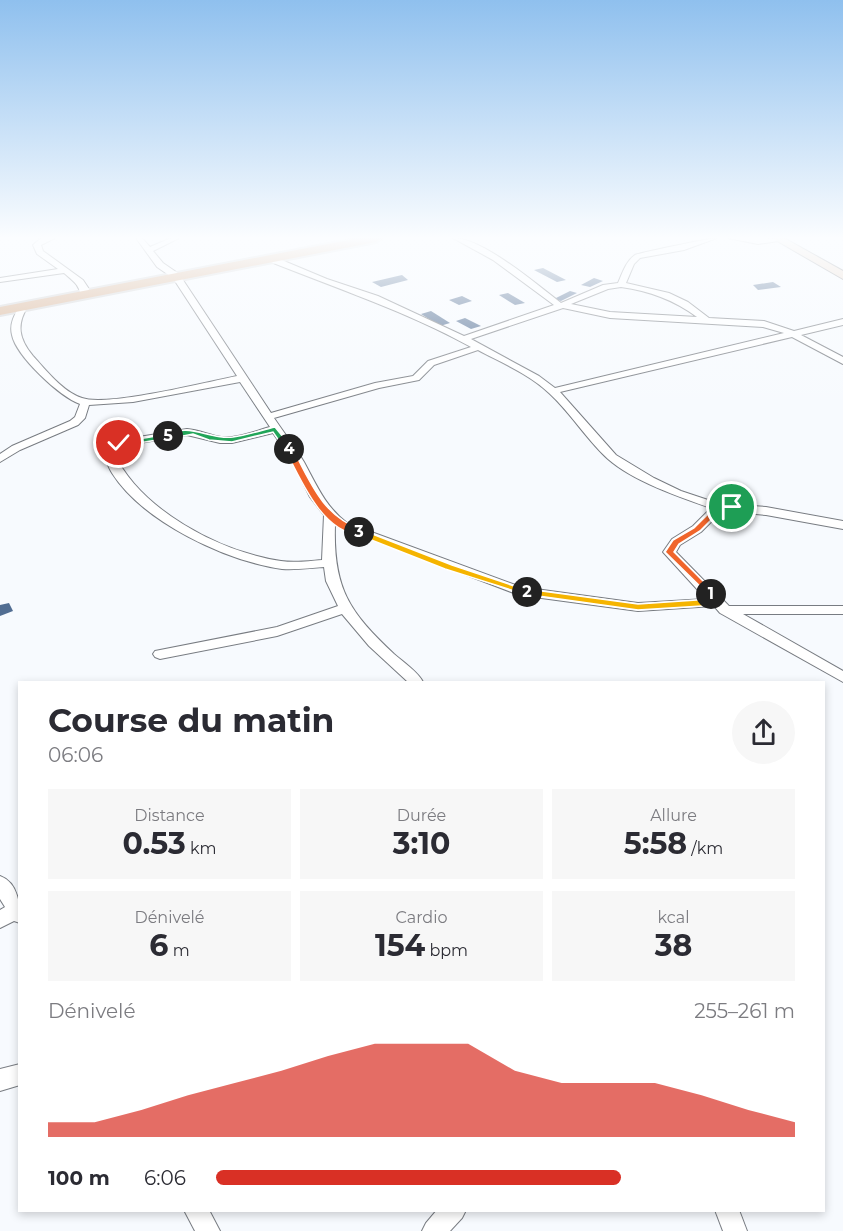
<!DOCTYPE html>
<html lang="fr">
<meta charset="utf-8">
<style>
:root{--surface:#fff;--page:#f7f7f7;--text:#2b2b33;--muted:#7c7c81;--accent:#d93025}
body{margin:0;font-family:Montserrat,sans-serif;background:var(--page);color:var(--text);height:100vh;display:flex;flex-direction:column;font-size:22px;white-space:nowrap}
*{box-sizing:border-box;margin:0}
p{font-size:20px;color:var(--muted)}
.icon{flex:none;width:33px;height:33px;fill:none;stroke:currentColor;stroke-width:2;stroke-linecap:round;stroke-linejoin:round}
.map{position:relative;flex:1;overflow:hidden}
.sheet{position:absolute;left:18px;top:681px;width:807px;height:531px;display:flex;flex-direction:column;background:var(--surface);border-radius:0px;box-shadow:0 3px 9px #0003}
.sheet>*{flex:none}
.pin{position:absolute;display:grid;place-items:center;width:51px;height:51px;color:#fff;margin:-26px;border:3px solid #fff;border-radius:50%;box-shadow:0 2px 6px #0007}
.km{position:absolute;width:30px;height:30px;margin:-15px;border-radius:50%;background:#222;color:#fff;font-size:16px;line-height:30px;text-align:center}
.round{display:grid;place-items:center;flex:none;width:63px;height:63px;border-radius:32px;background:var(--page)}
.summary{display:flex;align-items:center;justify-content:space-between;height:102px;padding:0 30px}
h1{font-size:33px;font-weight:700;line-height:45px}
.metrics{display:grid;grid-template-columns:repeat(3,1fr);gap:9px;height:102px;padding:6px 30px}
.metrics div{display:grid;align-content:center;border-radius:0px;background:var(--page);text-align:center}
.metrics b{font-size:30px;font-weight:700}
.metrics small{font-size:16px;font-weight:400}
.metrics p{font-size:16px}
.chart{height:168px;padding:12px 30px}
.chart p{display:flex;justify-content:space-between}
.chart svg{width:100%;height:108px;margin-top:6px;fill:var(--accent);opacity:.7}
ul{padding:0 30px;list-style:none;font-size:20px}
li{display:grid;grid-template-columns:96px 72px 1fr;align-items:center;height:45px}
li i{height:15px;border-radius:8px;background:var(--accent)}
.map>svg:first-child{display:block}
.building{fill:#516d92}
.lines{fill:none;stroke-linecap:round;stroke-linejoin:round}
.minor-casing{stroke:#787c82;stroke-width:2}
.secondary-casing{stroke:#787c82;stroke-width:2}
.primary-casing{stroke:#d4d4d5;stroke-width:4}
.minor{fill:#fff;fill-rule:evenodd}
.secondary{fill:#ebd6c6;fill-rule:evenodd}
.primary{fill:#d6ad8c;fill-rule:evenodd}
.split-1{fill:#f0652b;stroke:#fff;stroke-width:1.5}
.split-2{fill:#f5b400;stroke:#fff;stroke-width:1.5}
.split-3{fill:#f5b400;stroke:#fff;stroke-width:1.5}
.split-4{fill:#f0652b;stroke:#fff;stroke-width:1.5}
.split-5{fill:#22a559;stroke:#fff;stroke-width:1.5}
.split-6{fill:#22a559;stroke:#fff;stroke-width:1.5}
</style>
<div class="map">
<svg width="843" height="1231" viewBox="0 0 843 1231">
<rect width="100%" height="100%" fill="#f7fafe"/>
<g class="building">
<polygon points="543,268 566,280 557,282 534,270"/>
<polygon points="402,275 408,280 381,287 372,282"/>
<polygon points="594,278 603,281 590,287 581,285"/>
<polygon points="773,282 781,287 758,290 753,285"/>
<polygon points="570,291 577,293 561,301 554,299"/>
<polygon points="508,293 525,303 515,305 499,295"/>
<polygon points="462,296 472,301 459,305 449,300"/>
<polygon points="431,311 450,323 440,326 421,314"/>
<polygon points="465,318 481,326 471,329 456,321"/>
<polygon points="9,603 13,611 0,616 0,605"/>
</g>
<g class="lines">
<g class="minor-casing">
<g id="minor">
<path d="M41 238H55L41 245 43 251 83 280 89 289 87 296H81C79 284 73 281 64 273L0 282V278L58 269 37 254 33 245Z"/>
<path d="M136 238H142L150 247 171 238H179L153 251 163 263 179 274 271 413 375 383 413 376 428 361 471 347C406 311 335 288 266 260V256H272L327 279 378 296 464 336 554 305 493 260 453 238C483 238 536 284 561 303L603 285 618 283C622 274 626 261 635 255 639 253 711 238 717 238L684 250 640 258 634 264 626 283 669 293 688 302 709 318 764 321 794 331 843 319V325L801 335 843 357V364L792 337 560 392 616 455 654 478 681 491 720 504 766 507 843 521V529L766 515 722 511 701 532 680 545 676 552 729 606H843V614H743L843 671V682L720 613 714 606 638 611 519 595 335 525C333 588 349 612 394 654 403 662 418 672 423 682H408L369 646 342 614 277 636 160 659 155 657 153 654 155 651 277 627 338 606 326 581 324 567C310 568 296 570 282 569 226 561 143 522 112 473 108 467 106 459 103 452L115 441 187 429C199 430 209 435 221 437 236 439 255 431 270 427L240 382 133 402 89 405 85 418 78 425 20 450 0 462V454L12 446 70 421 75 417 80 404C60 397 16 356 12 335 9 323 15 314 21 304L28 306C16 325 19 339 33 356 46 370 63 392 82 398 107 407 207 382 237 376L173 278 157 267ZM621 287C650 291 674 300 697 317L610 312 571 304 608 289ZM563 308 610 318 763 327 784 333 555 388 539 376 471 339ZM478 350C502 363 529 374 549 393 571 413 586 439 608 459 633 481 679 497 711 508L693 526 672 539 663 552 706 599 638 603 521 587 347 523C325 506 317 486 304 462 295 447 284 433 274 418L379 388 419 380 434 365ZM273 433 293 462 310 497 324 515 322 560C309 561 295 563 281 561 220 552 140 510 114 453L122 446 187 435 220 443H232Z"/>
<path d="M728 238C735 237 781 238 785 240L758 244Z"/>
<path d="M0 876C19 883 20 906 20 923L14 921 0 928V910L5 907 0 899Z"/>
<polygon points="20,1064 20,1085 0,1091 0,1069"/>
<polygon points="184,1210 209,1210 220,1231 195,1231"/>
<polygon points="437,1210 466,1210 462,1218 450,1231 422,1231 426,1223"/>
<polygon points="715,1210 739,1210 747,1231 723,1231"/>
</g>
</g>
<g class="secondary-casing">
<polygon id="secondary" points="772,238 784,238 843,271 843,279"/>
</g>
<g class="primary-casing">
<polygon id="primary" points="359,238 382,238 376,242 0,315 0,307"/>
</g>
<use href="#minor" class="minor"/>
<use href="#secondary" class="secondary"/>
<use href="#primary" class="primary"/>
</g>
<linearGradient id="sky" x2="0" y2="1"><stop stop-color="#8fc0ee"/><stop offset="0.58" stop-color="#fbfdff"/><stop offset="1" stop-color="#fbfdff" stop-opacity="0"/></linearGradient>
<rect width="843" height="410" fill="url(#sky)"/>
<polygon class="split-1" points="732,504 736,507 735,509 721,510 700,531 679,544 674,552 714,592 714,597 711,597 665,552 673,540 694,528 716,506"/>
<polygon class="split-2" points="527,589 638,604 710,599 706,594 711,592 723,602 718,605 638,610 524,594 522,592"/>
<polygon class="split-3" points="356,530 362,530 452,565 532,592 524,594 445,569 356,534"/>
<path class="split-4" d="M289 447 293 449C311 484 323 516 362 530V534C324 537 299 477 285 449Z"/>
<path class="split-5" d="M275 427 293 449 292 451H286L273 432 232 442 209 440 193 434 168 439 164 436C190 421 208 440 233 437 247 435 262 430 275 427Z"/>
<polygon class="split-6" points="168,434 170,435 170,438 119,446 115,443"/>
</svg>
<div class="pin" style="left:732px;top:507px;background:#1e9e55"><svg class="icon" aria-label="arrive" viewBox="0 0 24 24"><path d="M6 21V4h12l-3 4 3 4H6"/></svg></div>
<div class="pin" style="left:119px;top:443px;background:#d93025"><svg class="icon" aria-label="check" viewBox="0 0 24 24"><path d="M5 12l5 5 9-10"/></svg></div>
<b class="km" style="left:711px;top:594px">1</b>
<b class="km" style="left:527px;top:592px">2</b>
<b class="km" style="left:359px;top:532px">3</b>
<b class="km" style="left:289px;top:449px">4</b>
<b class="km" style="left:168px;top:436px">5</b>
<section class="sheet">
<div class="summary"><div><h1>Course du matin</h1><p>06:06</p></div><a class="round"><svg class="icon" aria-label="share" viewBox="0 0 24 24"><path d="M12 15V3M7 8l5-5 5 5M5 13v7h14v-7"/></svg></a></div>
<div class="metrics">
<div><p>Distance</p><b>0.53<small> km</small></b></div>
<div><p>Durée</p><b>3:10</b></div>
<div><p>Allure</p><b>5:58<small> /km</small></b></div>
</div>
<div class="metrics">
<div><p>Dénivelé</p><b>6<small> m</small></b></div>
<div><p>Cardio</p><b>154<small> bpm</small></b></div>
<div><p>kcal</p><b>38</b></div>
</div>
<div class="chart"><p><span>Dénivelé</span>255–261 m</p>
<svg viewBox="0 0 160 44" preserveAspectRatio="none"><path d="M0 44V38L10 38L20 33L30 27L40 22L50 17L60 11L70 6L80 6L90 6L100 17L110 22L120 22L130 22L140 27L150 33L160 38V44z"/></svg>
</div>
<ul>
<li><b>100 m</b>6:06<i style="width:70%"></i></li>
</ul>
</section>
</div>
